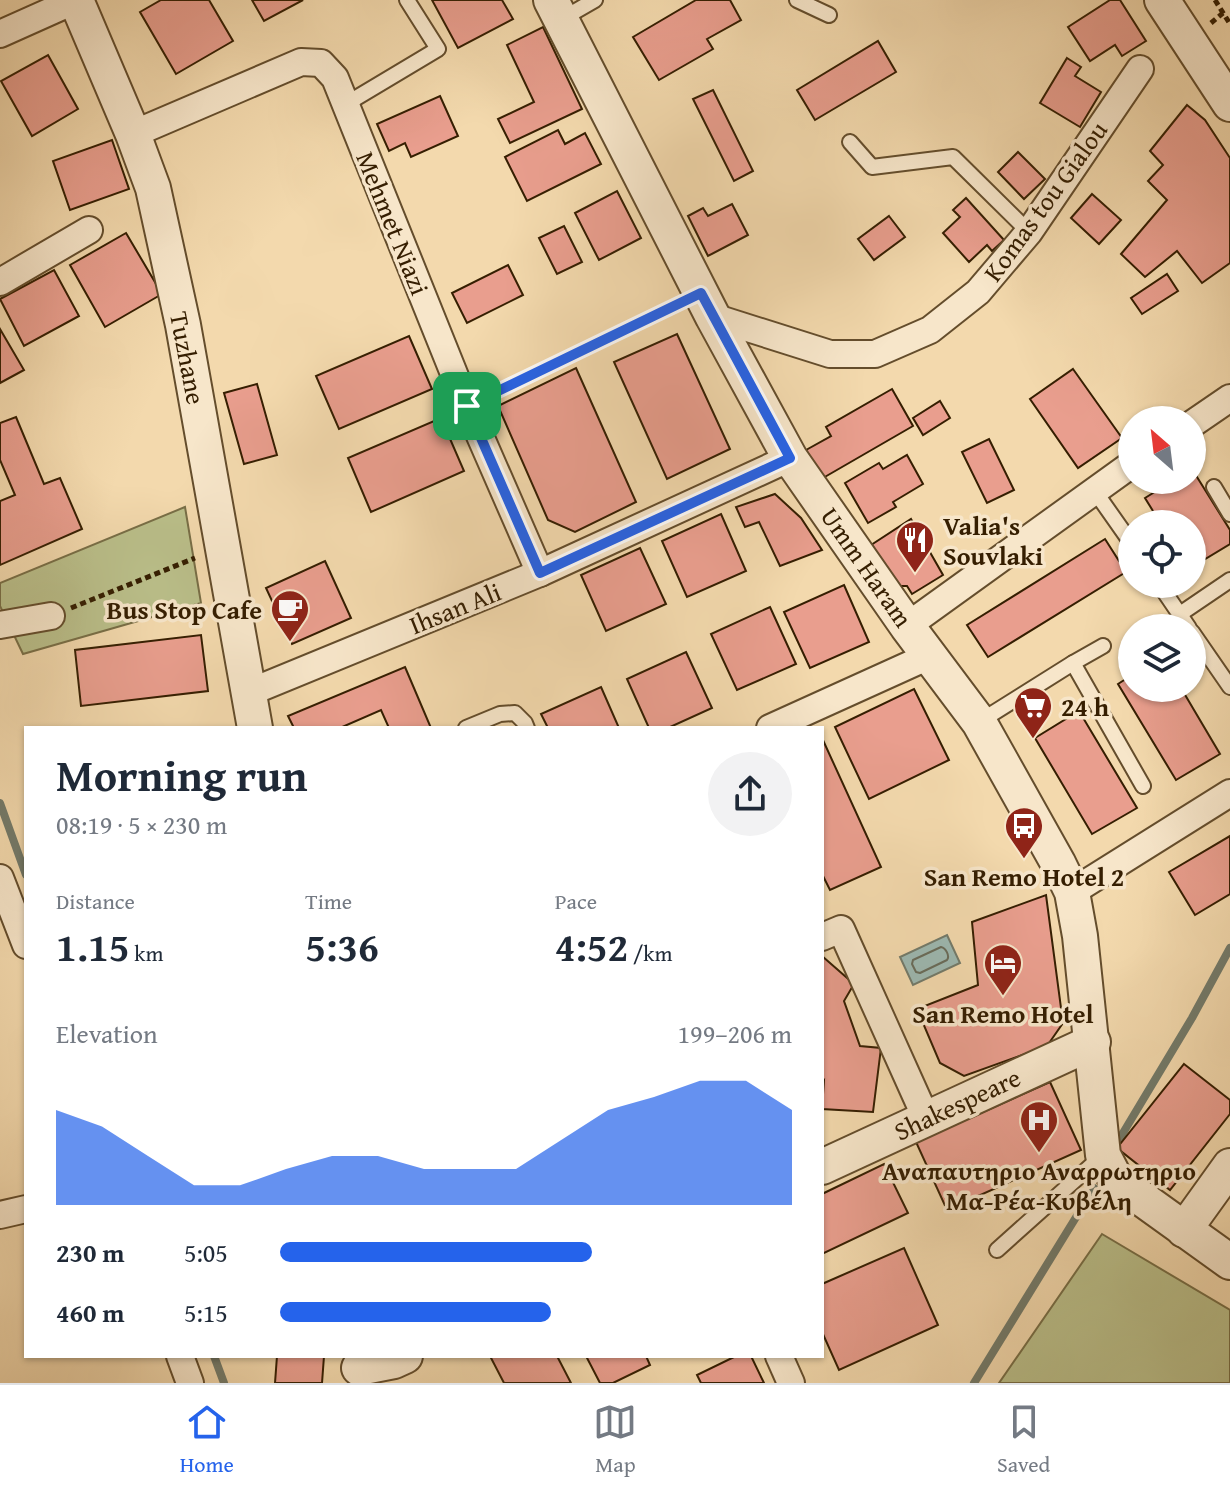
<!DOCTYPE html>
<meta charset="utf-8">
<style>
:root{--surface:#fff;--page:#f2f2f3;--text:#1f2937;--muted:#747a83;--line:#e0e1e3;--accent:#2563eb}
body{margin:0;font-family:"Gentium Book Plus",serif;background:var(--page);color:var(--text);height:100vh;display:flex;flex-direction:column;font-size:30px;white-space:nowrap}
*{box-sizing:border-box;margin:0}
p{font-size:26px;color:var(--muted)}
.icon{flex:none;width:44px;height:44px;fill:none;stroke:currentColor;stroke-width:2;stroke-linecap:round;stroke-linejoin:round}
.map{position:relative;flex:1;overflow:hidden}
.side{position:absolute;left:24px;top:726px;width:800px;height:632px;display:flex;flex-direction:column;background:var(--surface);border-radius:0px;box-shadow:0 2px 6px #0004}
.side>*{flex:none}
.needle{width:52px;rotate:332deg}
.tools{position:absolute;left:1118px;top:406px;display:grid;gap:16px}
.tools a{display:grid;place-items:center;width:88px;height:88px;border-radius:50%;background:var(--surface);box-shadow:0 2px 6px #0004;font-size:40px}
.pin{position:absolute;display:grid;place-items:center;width:68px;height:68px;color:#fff;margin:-34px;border-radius:16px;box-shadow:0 4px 12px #0006}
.round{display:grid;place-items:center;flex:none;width:84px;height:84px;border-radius:42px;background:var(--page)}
.head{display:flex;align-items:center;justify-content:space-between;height:136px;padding:0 32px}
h1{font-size:44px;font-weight:600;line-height:60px}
.metrics{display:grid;grid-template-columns:repeat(3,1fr);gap:12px;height:136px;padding:8px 32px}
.metrics div{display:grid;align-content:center}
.metrics b{font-size:40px;font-weight:600}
.metrics small{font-size:22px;font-weight:400}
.metrics p{font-size:22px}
.chart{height:224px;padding:16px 32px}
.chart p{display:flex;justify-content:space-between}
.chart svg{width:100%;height:144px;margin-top:8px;fill:var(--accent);opacity:.7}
ul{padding:0 32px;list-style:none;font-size:26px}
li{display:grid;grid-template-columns:128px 96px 1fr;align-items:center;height:60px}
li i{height:20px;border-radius:10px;background:var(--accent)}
.menu{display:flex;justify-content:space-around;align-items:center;height:112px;border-top:2px solid var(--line);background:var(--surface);font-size:22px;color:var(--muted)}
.menu a{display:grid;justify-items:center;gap:4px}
.menu .current{color:var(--accent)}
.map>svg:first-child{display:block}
.green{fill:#babf8a;stroke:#786e46;stroke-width:2}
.water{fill:#9db9b2;stroke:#737b6b;stroke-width:2}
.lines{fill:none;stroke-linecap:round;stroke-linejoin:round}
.shore{stroke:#696c5a;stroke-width:2}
.stream{stroke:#737b6b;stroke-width:8}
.building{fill:#e99e8e;stroke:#351e01;stroke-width:2}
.service-casing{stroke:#644d2c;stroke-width:18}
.minor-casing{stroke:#644d2c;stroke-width:30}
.tertiary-casing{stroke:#644d2c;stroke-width:38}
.path{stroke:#351e01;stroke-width:5;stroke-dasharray:6 4;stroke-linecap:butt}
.service{stroke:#f7e6ca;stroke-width:14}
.minor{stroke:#f7e6ca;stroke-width:26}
.tertiary{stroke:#f7e6ca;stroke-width:34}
.route-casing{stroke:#fff;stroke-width:16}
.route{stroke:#2563eb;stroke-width:10}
.labels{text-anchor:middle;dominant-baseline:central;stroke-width:7;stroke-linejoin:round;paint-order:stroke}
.street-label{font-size:26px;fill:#351e01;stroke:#f7e6ca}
.poi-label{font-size:26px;font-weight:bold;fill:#351e01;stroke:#f7e6ca}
</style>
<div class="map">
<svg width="1230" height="1383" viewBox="0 0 1230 1383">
<rect width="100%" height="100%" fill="#f3d9ad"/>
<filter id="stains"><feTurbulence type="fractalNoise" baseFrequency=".0025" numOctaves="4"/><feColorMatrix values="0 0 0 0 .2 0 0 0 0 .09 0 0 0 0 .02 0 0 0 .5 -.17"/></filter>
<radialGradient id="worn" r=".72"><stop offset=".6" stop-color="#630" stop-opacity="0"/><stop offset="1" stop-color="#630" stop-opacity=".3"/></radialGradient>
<g class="green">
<polygon points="185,507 201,603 23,654 0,606 0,583"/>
<polygon points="1102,1234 1230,1310 1230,1383 999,1383"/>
</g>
<polygon class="water" points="947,935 960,963 913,985 900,957"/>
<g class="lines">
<path class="shore" d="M941 947C946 948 950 956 947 960L920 973 916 972 912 964 913 960Z"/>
<g class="stream">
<polyline points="0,803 26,875"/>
<polyline points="1114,1148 1192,1018 1230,948"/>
<polyline points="214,1356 224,1383"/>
<polyline points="974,1383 1094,1188"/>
</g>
</g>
<g class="building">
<polygon points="161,0 209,0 233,41 176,74 140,12"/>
<polygon points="252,0 303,0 264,21"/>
<polygon points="432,0 502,0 513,19 458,48"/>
<polygon points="696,0 730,0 741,20 707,39 713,49 659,80 633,37"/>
<polygon points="1110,0 1120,0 1146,41 1122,56 1115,45 1090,61 1068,27"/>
<polygon points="543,27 582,109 510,143 498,119 534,102 507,45"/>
<polygon points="878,41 896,72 815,120 797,90"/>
<polygon points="48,55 78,109 32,136 1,81"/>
<polygon points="1067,58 1081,67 1075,76 1101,92 1080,127 1040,103"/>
<polygon points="713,90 753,171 734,181 693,99"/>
<polygon points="440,96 458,136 411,157 405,143 389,151 377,124"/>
<polygon points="1187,105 1205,120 1230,158 1230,263 1202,283 1177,251 1145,277 1121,254 1167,200 1148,181 1163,165 1150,151"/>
<polygon points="558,130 565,144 585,133 601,164 527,201 505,157"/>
<polygon points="112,140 129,189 70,210 53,161"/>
<polygon points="1018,152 1045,179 1024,199 998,172"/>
<polygon points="617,191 641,238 599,260 575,213"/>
<polygon points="1092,194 1121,220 1099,244 1071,218"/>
<polygon points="966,198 1004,240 992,251 987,245 969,262 943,233 960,217 953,210"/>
<polygon points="732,204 748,235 708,256 688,216 703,208 708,216"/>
<polygon points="889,216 905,237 874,260 858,239"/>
<polygon points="564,226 582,262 557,274 539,238"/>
<polygon points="126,233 162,294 105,327 70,265"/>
<polygon points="508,265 523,295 467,323 452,293"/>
<polygon points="54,270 79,316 24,346 0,299"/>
<polygon points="1167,274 1178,291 1142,314 1131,298"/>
<polygon points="0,329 24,370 0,383"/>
<polygon points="677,334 730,449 667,479 614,362"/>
<polygon points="409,336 432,389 339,429 316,376"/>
<polygon points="576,368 636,502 575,532 548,520 498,406"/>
<polygon points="1073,369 1122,438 1078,468 1030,399"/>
<polygon points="257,384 277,455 244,464 224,393"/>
<polygon points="892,389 913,426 823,478 806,450 831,436 826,427"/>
<polygon points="940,401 950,418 923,435 913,418"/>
<polygon points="16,417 44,484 60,478 82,529 0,565 0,501 15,495 0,460 0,423"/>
<polygon points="441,418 464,471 371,512 348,458"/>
<polygon points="989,439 1014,490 987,503 962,452"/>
<polygon points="907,455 923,484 893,502 896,507 868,523 845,483 879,463 883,469"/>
<polygon points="1192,469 1230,530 1230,544 1192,567 1192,524 1161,524 1145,498 1174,480 1192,480"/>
<polygon points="775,494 801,518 822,550 780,566 759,522 745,527 736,507"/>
<polygon points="721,514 746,571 687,597 662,541"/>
<polygon points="911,519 943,575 912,594 907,586 891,586 868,547"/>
<polygon points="1105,539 1126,572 988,657 967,625"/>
<polygon points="640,548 666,604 606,631 581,575"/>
<polygon points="325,561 351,618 292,644 266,588"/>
<polygon points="844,585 869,642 810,668 784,612"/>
<polygon points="770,607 796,664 737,690 711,634"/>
<polygon points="201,635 208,691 81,706 75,650"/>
<polygon points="686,652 712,708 668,728 649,728 627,679"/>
<polygon points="405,667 431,728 389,728 381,710 340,728 294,728 288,716"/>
<polygon points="1132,675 1132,688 1181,688 1220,754 1176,780 1118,684"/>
<polygon points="601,687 619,728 548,728 541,714"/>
<polygon points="914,689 949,760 869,799 835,727"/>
<polygon points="1079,711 1137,808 1092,834 1035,738"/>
<polygon points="822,738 881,867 830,890 822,874"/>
<polygon points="1230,836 1230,894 1195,915 1169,872"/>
<polygon points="1046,895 1063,1023 1047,1046 964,1076 940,1063 917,1009 978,985 972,922"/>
<polygon points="822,956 854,984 844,1001 860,1046 881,1048 873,1112 822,1109 824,1080 822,1081"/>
<polygon points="1184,1064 1230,1100 1230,1114 1170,1190 1117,1148"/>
<polygon points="1050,1082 1081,1150 947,1210 916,1142"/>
<polygon points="884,1164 908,1213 822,1254 822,1194"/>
<polygon points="904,1248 938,1325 839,1370 822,1332 822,1284"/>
<polygon points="277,1356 324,1356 322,1383 275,1383"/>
<polygon points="490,1356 557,1356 571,1383 504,1383"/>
<polygon points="586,1356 646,1356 650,1365 613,1383 600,1383"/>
<polygon points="736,1356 751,1356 764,1383 701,1383 697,1375"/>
</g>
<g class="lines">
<g class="service-casing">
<g id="service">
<polyline points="797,0 829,15"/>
<polyline points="562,19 595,0"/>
<polyline points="346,104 438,49 407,0"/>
<polyline points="850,142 872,167 953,157 1029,232"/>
<polyline points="1214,487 1230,514"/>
<polyline points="1094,490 1132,544"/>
<polyline points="1159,584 1189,628"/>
<polyline points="1180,614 1230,580"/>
<polyline points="1192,632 1230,687"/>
<polyline points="1073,663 1143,786"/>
<polyline points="979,722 1073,663 1103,646"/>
<polyline points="466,728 500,714 515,713 525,723 527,728"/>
<polyline points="997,1250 1103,1155"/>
</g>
</g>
<g class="minor-casing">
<g id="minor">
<polyline points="0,34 76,0"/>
<polyline points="133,134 301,62 321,63 335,78 467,406 540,573"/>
<polyline points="0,282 89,230"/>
<polyline points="713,317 830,354 875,354 930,330 978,292 1029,232 1140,69"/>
<polyline points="1192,424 1230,398"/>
<polyline points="0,625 51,616"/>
<polyline points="907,626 1132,464"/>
<polyline points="248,693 540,573 790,458"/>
<polyline points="770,728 929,656"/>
<polyline points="0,878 26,945"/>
<polyline points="1072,892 1230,793"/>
<polyline points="822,937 841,929 926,1118"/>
<polyline points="0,1215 26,1209"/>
<polyline points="180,1356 190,1383"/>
<polyline points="779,1356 791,1383"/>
</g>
</g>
<g class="tertiary-casing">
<g id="tertiary">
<polyline points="76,0 133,134 153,188 183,325 255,728"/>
<polyline points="551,0 713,317 790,458 907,626 979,722 1058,863 1072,892 1080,936 1103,1155 1116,1180 1230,1262"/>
<polyline points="1162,0 1230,104"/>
<polyline points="822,1167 1093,1042"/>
<polyline points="1184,1230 1230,1166"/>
<polyline points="359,1368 394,1361 405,1356"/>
</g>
</g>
<g class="path">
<polyline points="1215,0 1230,24"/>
<polyline points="1211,23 1223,13"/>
<polyline points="489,395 675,305"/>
<polyline points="71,608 195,558"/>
</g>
<use href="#service" class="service"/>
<use href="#minor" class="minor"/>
<use href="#tertiary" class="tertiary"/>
</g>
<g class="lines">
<g class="route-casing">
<polygon id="route" points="701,293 790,458 540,573 467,406"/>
</g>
<use href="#route" class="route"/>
</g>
<defs>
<g id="restaurant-pin" transform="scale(2)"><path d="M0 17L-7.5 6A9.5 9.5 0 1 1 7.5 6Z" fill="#8f2418" stroke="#f7e6ca"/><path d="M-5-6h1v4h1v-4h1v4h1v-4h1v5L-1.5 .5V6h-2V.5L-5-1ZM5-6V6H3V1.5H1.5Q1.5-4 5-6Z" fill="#fff"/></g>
<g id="cafe-pin" transform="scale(2)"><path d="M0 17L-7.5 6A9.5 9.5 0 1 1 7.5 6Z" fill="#8f2418" stroke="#f7e6ca"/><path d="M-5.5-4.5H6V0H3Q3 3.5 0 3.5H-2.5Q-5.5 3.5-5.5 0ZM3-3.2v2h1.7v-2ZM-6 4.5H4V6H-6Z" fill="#fff"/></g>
<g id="supermarket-pin" transform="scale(2)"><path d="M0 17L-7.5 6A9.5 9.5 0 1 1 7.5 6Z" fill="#8f2418" stroke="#f7e6ca"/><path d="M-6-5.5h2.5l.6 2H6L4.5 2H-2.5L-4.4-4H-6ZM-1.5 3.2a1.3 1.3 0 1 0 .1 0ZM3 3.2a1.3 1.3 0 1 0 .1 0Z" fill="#fff"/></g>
<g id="bus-pin" transform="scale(2)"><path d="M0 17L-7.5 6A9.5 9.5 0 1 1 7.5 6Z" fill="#8f2418" stroke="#f7e6ca"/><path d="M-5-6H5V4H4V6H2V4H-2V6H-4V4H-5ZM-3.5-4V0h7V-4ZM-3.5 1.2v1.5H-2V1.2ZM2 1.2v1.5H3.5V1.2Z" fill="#fff"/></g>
<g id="hotel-pin" transform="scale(2)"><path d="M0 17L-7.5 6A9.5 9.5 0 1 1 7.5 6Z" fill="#8f2418" stroke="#f7e6ca"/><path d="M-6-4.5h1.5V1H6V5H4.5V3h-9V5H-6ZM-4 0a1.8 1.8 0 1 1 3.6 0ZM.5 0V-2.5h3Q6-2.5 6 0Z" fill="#fff"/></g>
<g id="hospital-pin" transform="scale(2)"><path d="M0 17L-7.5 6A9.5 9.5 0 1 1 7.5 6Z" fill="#8f2418" stroke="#f7e6ca"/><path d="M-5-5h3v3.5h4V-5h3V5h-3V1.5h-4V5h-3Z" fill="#fff"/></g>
</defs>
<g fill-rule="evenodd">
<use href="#restaurant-pin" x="915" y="540"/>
<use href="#cafe-pin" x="290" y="609"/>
<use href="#supermarket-pin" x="1033" y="706"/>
<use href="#bus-pin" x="1024" y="826"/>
<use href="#hotel-pin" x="1003" y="963"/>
<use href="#hospital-pin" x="1039" y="1120"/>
</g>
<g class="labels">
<g class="street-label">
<text transform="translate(1045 201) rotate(-54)">Komas tou Gialou</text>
<text transform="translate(393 223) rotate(68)">Mehmet Niazi</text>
<text transform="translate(188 358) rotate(79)">Tuzhane</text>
<text transform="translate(867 567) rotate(55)">Umm Haram</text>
<text transform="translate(455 608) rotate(-22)">Ihsan Ali</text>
<text transform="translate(957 1104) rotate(-25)">Shakespeare</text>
</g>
<g class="poi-label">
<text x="943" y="525" text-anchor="start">Valia's<tspan x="943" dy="30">Souvlaki</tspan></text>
<text x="262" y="609" text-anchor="end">Bus Stop Cafe</text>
<text x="1061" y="706" text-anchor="start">24 h</text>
<text x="1024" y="876">San Remo Hotel 2</text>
<text x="1003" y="1013">San Remo Hotel</text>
<text x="1039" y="1170">Αναπαυτηριο Αναρρωτηριο<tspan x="1039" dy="30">Μα-Ρέα-Κυβέλη</tspan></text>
</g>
</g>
<rect width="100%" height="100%" filter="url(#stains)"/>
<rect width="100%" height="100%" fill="url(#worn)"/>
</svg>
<div class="tools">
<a><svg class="needle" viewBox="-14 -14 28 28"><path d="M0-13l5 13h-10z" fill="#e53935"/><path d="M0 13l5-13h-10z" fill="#747a83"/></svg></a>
<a><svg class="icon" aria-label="locate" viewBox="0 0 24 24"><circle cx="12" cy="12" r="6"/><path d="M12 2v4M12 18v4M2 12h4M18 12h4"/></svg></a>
<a><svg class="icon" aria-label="layers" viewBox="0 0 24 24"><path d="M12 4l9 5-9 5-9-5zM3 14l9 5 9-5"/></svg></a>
</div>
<div class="pin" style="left:467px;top:406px;background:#1e9e55"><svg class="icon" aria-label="arrive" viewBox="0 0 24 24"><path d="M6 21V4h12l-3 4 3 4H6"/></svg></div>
<section class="side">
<div class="head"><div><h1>Morning run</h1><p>08:19 · 5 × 230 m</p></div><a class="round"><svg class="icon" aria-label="share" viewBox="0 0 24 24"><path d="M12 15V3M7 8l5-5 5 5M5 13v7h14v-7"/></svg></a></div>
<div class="metrics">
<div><p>Distance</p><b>1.15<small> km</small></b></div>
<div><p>Time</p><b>5:36</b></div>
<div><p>Pace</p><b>4:52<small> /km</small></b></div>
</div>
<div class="chart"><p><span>Elevation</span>199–206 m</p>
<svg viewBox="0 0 160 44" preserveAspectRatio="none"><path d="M0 44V15L10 20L20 29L30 38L40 38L50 33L60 29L70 29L80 33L90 33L100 33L110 24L120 15L130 11L140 6L150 6L160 15V44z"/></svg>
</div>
<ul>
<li><b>230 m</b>5:05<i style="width:61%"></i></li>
<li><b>460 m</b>5:15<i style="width:53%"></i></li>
</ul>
</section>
</div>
<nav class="menu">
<a class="current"><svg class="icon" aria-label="home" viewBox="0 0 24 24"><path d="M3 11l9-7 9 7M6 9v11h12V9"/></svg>Home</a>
<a><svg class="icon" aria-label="map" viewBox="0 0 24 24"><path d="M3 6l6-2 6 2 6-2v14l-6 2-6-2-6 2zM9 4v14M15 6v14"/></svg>Map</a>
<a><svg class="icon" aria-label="saved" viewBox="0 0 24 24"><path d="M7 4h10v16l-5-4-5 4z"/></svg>Saved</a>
</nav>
